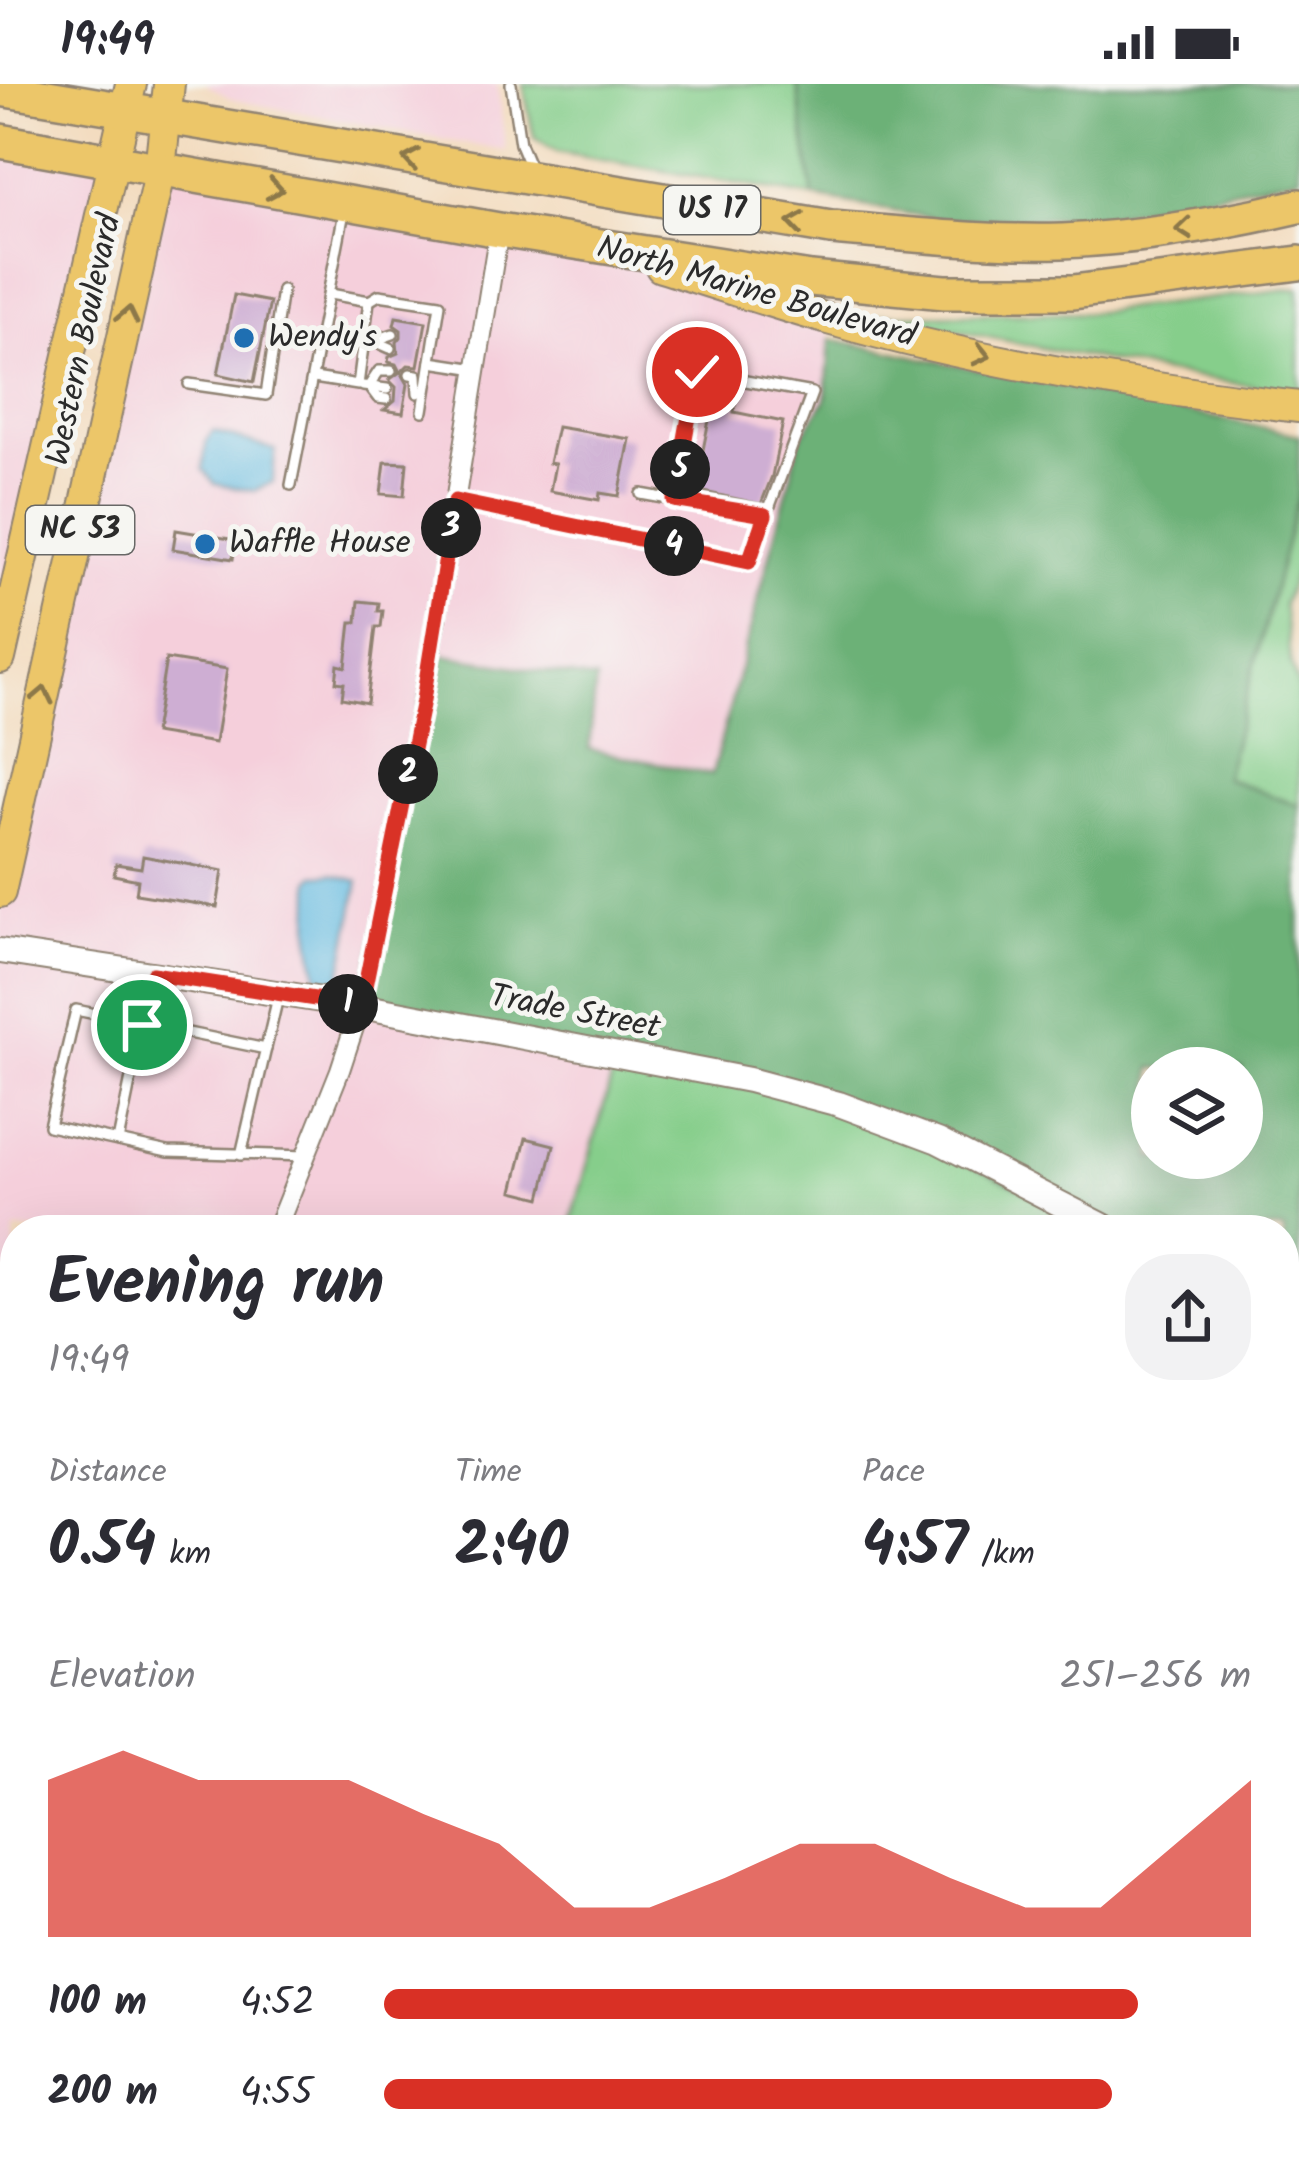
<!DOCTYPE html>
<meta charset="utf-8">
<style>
:root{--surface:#fff;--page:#f2f2f3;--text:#2b2b33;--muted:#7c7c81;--accent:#d93025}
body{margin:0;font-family:Kalam,sans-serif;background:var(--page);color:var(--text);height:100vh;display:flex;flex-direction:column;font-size:45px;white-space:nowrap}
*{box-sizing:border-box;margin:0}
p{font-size:39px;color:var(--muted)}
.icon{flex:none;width:66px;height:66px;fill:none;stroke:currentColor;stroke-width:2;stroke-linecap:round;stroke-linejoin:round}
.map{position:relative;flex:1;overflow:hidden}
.panel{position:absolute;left:0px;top:1131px;width:1299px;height:948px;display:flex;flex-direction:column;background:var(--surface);border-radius:48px 48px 0 0;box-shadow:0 12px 48px #0002}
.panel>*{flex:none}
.tools{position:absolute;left:1131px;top:963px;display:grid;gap:24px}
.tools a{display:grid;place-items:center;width:132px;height:132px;border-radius:50%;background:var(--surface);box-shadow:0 12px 48px #0002;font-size:60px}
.pin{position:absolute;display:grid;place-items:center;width:102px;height:102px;color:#fff;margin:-51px;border:6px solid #fff;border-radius:50%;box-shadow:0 3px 12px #0007}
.km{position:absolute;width:60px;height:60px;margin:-30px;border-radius:50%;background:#222;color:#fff;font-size:33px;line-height:60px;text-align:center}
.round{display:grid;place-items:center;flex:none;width:126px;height:126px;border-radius:48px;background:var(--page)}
.headline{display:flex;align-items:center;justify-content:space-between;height:204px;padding:0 48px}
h1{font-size:66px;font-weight:700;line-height:90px}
.stats{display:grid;grid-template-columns:repeat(3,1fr);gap:18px;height:204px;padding:12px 48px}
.stats div{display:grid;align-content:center}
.stats b{font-size:60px;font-weight:700}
.stats small{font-size:33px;font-weight:400}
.stats p{font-size:33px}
.chart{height:336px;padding:24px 48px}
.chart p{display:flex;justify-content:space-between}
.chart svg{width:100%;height:216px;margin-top:12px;fill:var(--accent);opacity:.7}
ul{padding:0 48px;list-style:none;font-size:39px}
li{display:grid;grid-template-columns:192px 144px 1fr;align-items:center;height:90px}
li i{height:30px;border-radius:15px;background:var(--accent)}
.status{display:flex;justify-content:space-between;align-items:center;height:84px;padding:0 60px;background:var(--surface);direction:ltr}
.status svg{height:33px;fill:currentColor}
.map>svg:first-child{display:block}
.built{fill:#f5cfdb}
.green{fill:#86ce8b;stroke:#587c5b;stroke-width:3}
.forest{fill:#6cb177;stroke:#4c6e51;stroke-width:3;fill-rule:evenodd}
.water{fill:#63bae0;stroke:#477286;stroke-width:3}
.building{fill:#ceaed3}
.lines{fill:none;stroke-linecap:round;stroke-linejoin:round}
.service-casing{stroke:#8f8272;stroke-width:14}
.minor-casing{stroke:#8f8272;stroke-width:22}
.tertiary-casing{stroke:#8f8272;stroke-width:28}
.primary-casing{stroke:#8f8272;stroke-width:34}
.trunk-casing{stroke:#8f8272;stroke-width:38}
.service{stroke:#fff;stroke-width:9}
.minor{stroke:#fff;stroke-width:18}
.tertiary{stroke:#fff;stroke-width:24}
.primary{stroke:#ecc669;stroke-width:30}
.trunk{stroke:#ecc669;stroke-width:33}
.oneway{stroke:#8c784a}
.route-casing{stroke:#fff;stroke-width:24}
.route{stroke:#d93025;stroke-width:15}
.poi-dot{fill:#1f6fb2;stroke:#f6f6f2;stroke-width:4.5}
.labels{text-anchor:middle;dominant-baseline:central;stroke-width:10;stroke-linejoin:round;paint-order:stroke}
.shield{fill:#f6f6f2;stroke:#686867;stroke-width:3}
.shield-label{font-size:30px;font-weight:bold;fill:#2b2b2b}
.street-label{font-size:33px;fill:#2b2b2b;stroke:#f6f6f2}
.poi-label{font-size:33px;fill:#2b2b2b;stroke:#f6f6f2;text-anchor:start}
</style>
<div class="status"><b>19:49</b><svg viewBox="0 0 49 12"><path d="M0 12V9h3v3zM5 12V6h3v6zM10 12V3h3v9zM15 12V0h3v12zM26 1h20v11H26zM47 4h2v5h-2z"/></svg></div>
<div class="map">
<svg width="1299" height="2079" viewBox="0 0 1299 2079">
<rect width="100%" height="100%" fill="#f6f6f2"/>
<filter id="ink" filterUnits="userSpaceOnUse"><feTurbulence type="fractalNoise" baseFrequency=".00833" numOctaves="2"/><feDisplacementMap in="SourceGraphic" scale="24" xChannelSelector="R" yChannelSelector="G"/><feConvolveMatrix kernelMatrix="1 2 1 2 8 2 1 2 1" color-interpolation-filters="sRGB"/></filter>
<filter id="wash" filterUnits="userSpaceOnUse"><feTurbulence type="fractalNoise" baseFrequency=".004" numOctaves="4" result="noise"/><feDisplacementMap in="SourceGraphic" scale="48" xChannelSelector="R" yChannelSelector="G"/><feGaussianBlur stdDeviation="2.7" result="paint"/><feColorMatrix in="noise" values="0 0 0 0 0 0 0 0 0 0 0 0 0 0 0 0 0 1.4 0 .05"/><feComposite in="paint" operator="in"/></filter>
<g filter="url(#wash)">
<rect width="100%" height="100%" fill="#f3d9ba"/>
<g class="built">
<polygon points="205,0 497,0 506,67 234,16"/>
<polygon points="0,57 113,77 0,575"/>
<polygon points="160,85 587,159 831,236 826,315 801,353 712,692 589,665 596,597 471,574 618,971 569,1146 15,1146 15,2064 408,2064 409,2079 0,2079 0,808"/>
</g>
<g class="green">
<polygon points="523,0 797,0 813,113 557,68 534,54"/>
<polygon points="1299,204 1299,309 1161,288 879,231 1089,229"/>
<polygon points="1299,409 1299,478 1283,520 1291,581 1299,605 1299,722 1225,694"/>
<polygon points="618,971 839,1020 1111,1146 569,1146"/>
<polygon points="1284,1240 1299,1248 1299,1526 1284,1549"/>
<polygon points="409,2064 885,2064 874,2079 409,2079"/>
</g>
<g class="forest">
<polygon points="797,0 1299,0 1299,92 1101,133 944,136 813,113"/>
<path d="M830 255 1299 351V409L1225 694 1299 722V1248L1284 1240V1146H1111L839 1020 361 922 431 569 596 596 589 665 712 691 801 353 826 315ZM1152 984H1242V1074H1152Z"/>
<polygon points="1299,1687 1299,2079 962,2079 973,2064 1284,2064 1284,1707"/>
</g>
<g class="water">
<polygon points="213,347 275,366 273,398 254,407 215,400 203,385 206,359"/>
<polygon points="332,790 359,797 341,891 336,897 317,892 310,847 311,797 315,791"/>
</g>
<g id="blocks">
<g class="building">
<polygon points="234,211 270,218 254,298 218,290"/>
<polygon points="396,233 426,238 418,282 408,281 401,288 408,300 403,329 384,326 395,317 396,303 389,296 400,288 396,280 388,278 389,273 398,269 397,258 401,253 401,246 394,241"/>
<polygon points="715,306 737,311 734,328 783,338 772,392 761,420 695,406"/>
<polygon points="557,343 630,355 619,412 600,409 599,416 550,407 555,380 549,379"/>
<polygon points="385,378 407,379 404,412 381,410"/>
<polygon points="176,446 236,456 233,475 173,465"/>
<polygon points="359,517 379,519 378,527 383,527 381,543 376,543 367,619 342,614 344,599 336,598 338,581 346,583 351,538 357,538"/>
<polygon points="166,575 227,585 215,659 154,649"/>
<polygon points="143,772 223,787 217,823 136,810 138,796 114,791 116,780 141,784"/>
<polygon points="526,1054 554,1061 541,1114 513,1107"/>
<polygon points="3,1297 15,1300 15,1438 5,1479 0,1479"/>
<polygon points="0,1533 15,1536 15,1636 0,1633"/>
<polygon points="0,1971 15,1974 15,2047 0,2044"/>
<polygon points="264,2064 313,2064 310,2079 261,2079"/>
</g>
</g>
</g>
<g filter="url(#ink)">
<use href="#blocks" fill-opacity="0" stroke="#8f8272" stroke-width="3"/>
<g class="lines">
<g class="service-casing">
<g id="service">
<polyline points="511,0 520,60 531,86"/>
<polyline points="369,217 379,211 440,220 423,327"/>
<polyline points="365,253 390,264"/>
<polyline points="376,256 393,250"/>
<polyline points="431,278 477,285"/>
<polyline points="410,290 417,291 418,309"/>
<polyline points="314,294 358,301 369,217 330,210"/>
<polyline points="189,300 266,311 282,206"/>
<polyline points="363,302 387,305"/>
<polyline points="369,302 379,287 391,287"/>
<polyline points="369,302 378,314 386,315"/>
<polyline points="291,401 345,123"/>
<polyline points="641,410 674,416 697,288"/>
<polyline points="674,416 765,431"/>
<polyline points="456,417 749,478 812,309 663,282"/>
<polyline points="266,965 76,926 49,1042 168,1068 306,1072"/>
<polyline points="118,1057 152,892"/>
<polyline points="241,1071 278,913"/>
<polyline points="0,1196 15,1200"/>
<polyline points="0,1511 15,1516"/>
<polyline points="0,1664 15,1667"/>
<polyline points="0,1763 15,1720"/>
<polyline points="0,1904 15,1908"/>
<polyline points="3,1947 15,1950"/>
<polyline points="0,2065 64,2079"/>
<polyline points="67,2079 70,2064"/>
</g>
</g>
<g class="minor-casing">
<g id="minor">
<polyline points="276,1146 340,986 361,922 423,616 499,146"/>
<polyline points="4,1848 15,1821"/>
<polyline points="113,2079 116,2064"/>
</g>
</g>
<g class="tertiary-casing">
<g id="tertiary">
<polyline points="0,867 361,922 749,996 839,1020 938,1057 1111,1146"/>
<polyline points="1284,1240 1299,1248"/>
</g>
</g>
<g class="primary-casing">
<g id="primary">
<path d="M661 183C717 200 772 219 828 235 981 279 1141 304 1299 323"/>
<polyline points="0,574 131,0"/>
<polyline points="0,808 160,85 169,0"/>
<polyline points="1284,1550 1299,1526"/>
<polyline points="1284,1618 1299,1596"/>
<polyline points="874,2079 885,2064"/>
<polyline points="915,2079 926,2064"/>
</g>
</g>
<g class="trunk-casing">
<g id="trunk">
<path d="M0 5 831 144C908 150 985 159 1062 157 1142 154 1221 140 1299 122"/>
<polyline points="0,57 499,146 811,195 945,208 1073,208 1299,179"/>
</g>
</g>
<use href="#service" class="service"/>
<use href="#minor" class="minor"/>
<use href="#tertiary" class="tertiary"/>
<use href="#primary" class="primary"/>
<use href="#trunk" class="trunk"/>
</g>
<defs><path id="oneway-chevron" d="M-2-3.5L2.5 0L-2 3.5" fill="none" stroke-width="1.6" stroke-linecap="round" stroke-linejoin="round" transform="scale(3)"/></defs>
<g class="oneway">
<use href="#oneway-chevron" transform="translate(411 75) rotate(-171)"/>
<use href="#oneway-chevron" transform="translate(275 105) rotate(10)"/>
<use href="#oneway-chevron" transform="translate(796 139) rotate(-172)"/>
<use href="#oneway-chevron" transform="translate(1184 145) rotate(174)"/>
<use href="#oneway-chevron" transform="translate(128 231) rotate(-78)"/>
<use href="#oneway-chevron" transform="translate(982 271) rotate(13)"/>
<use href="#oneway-chevron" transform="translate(43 611) rotate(-78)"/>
</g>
</g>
<g class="lines" filter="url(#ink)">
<g class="route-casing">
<polyline id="route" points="142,941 153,890 361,922 423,616 455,417 749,478 765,431 674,416 697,288"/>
</g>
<use href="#route" class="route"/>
</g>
<g class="poi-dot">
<circle cx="244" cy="254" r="12"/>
<circle cx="205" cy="460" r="12"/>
</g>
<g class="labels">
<g class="shield">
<rect x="664" y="102" width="96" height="48" rx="9"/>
<rect x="26" y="422" width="108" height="48" rx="9"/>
</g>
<g class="shield-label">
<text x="712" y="126">US 17</text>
<text x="80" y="446">NC 53</text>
</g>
<g class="street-label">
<text transform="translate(756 209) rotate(16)">North Marine Boulevard</text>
<text transform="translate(85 256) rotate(-78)">Western Boulevard</text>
<text transform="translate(575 929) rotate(11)">Trade Street</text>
</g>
<g class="poi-label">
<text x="268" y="254">Wendy's</text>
<text x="229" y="460">Waffle House</text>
</g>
</g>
</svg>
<div class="tools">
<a><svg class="icon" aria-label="layers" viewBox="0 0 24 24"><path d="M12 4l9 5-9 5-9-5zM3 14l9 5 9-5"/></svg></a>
</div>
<div class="pin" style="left:142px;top:941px;background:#1e9e55"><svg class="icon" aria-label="arrive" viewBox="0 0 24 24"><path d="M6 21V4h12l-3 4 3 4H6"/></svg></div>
<div class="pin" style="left:697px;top:288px;background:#d93025"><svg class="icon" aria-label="check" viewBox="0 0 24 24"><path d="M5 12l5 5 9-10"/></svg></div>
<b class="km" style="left:348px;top:920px">1</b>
<b class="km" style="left:408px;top:690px">2</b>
<b class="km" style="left:451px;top:444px">3</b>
<b class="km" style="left:674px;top:462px">4</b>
<b class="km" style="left:680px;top:385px">5</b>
<section class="panel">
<div class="headline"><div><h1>Evening run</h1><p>19:49</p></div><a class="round"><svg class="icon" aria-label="share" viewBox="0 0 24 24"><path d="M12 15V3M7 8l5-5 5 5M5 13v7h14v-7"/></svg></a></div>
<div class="stats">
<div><p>Distance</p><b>0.54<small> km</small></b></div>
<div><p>Time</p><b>2:40</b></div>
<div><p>Pace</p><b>4:57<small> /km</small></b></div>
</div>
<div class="chart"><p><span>Elevation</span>251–256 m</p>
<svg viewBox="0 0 160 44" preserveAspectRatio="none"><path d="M0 44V12L10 6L20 12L30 12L40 12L50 19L60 25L70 38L80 38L90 32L100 25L110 25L120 32L130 38L140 38L150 25L160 12V44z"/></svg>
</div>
<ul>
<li><b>100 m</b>4:52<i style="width:87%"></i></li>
<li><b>200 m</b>4:55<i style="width:84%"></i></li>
</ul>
</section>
</div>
